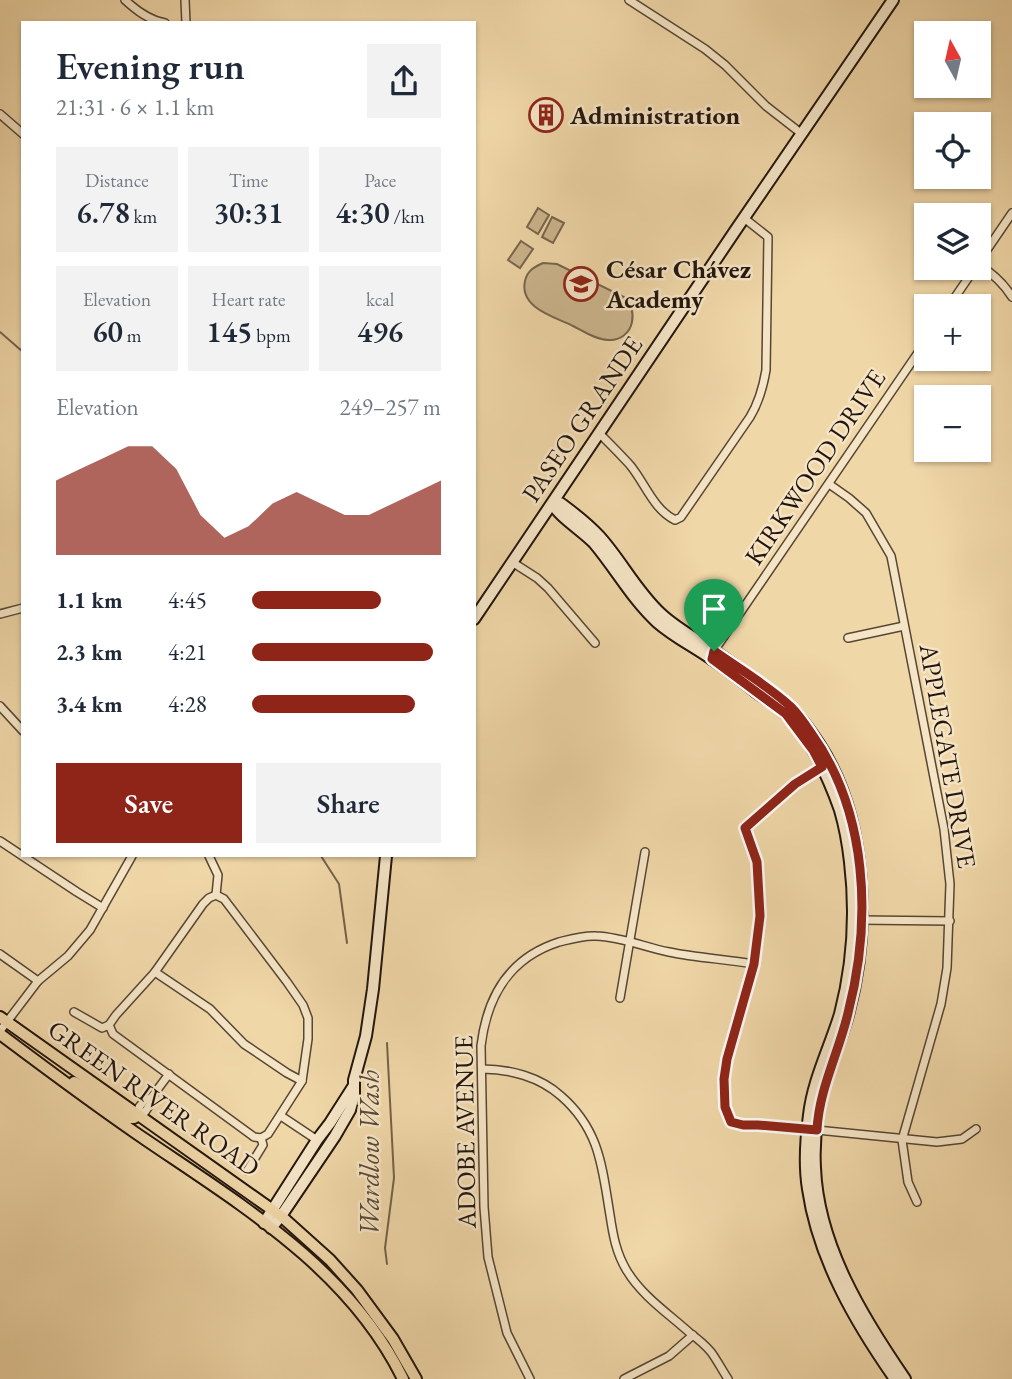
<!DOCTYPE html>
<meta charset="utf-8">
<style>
:root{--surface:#fff;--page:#f2f2f3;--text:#1f2937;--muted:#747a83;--accent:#8f2418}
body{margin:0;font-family:"EB Garamond",serif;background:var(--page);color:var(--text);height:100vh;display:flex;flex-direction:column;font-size:26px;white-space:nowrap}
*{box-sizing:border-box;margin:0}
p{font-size:23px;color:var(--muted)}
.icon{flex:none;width:38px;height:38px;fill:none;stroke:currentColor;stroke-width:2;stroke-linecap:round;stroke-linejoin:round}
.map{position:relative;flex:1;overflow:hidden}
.drawer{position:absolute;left:21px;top:21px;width:455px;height:836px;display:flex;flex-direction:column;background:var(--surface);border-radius:0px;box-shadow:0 2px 5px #0004}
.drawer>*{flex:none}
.needle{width:46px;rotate:352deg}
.tools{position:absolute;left:914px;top:21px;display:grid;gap:14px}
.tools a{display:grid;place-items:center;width:77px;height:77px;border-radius:0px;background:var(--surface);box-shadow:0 2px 5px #0004;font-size:35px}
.pin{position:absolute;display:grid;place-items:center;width:60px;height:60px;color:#fff;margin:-72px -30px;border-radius:50% 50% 50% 0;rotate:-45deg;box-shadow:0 0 7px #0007}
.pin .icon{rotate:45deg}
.round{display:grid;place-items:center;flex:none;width:74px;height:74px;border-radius:0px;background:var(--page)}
.headline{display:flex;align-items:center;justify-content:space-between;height:119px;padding:0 35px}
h1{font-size:38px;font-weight:600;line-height:52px}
.stats{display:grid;grid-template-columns:repeat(3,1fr);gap:10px;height:119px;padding:7px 35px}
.stats div{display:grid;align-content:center;border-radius:0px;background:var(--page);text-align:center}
.stats b{font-size:30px;font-weight:600}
.stats small{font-size:19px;font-weight:400}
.stats p{font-size:19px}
.chart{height:196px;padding:14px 35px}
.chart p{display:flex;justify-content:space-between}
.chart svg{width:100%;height:126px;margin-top:7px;fill:var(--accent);opacity:.7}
.action{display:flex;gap:14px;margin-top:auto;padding:14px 35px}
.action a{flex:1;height:80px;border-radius:0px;background:var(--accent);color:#fff;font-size:28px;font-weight:600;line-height:80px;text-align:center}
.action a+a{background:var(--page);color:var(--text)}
ul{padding:0 35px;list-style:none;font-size:23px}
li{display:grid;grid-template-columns:112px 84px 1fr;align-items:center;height:52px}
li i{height:18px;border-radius:9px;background:var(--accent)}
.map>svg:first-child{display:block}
.green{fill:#cdb68e;stroke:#78664e;stroke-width:2}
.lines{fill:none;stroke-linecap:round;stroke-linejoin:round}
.stream{stroke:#74624a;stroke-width:2}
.street-casing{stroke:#564634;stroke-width:10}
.secondary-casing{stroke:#23150d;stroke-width:14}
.primary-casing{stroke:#23150d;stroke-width:14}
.street{stroke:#f5e5c6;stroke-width:7}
.secondary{stroke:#f5e5c6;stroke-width:10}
.primary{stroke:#f0d7a8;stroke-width:10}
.route-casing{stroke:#fff;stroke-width:14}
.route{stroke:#8f2418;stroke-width:9}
.labels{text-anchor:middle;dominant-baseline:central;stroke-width:5;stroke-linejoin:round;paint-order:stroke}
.poi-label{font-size:26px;font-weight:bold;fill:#23150d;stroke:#f5e5c6;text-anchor:start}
.street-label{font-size:26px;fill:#23150d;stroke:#f5e5c6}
.water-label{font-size:28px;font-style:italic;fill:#594836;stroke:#f5e5c6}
</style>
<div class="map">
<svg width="1012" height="1379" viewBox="0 0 1012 1379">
<rect width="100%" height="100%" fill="#f0d7a8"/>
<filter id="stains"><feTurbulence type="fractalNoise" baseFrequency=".00286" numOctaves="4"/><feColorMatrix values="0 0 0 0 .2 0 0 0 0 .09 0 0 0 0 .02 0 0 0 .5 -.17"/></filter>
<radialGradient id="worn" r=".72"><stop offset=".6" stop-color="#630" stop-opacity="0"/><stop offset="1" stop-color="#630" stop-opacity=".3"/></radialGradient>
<g class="green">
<polygon points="538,208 549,215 538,234 527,227"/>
<polygon points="552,217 564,223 553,243 542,237"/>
<polygon points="521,241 533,249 520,268 508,260"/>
<path d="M543 263 557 264 624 297C631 304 634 312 632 322 630 333 620 341 608 340 596 340 583 331 573 326 555 317 519 308 525 281 527 271 534 267 543 263Z"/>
</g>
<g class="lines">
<g class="stream">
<polyline points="0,332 23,352"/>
<polyline points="23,392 23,402"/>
<polyline points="321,856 339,884 347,943"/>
<polyline points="387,1043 394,1178 385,1248 387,1264"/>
</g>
<g class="street-casing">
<g id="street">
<path d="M125 0C137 11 149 20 165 23"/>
<polyline points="185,0 186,23"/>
<polyline points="629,0 705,49 725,65 766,106 802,134"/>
<polyline points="0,114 23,134"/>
<polyline points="978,263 1012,213"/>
<path d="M978 264C992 273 1003 282 1012 297"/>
<polyline points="949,306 975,268"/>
<path d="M599 433C609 443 620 454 630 465 645 483 653 509 675 520L681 517 750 417C759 402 763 388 766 370L768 237 744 218"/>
<polyline points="829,484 849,498 866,513 891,556 944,829 950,884 947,968 941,1004 902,1140 908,1182 917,1202"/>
<polyline points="512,562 537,578 548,588 595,643"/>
<polyline points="0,614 23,608"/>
<polyline points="848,638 904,626"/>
<polyline points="714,651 926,341"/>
<polyline points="0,706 23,731"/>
<polyline points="825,765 795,784 745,828 757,862 760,916 754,964 727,1059 724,1078 725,1107 731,1122 743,1125 758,1124 937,1142 962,1139 976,1129"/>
<polyline points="0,841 77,892 103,908"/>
<polyline points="209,856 218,875 216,895"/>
<polyline points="859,920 950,921"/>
<polyline points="0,954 38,981"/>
<polyline points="155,972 210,1009 244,1044 287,1073 302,1081"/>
<polyline points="620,998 645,852"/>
<polyline points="74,1012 102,1028 109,1025"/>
<polyline points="109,1025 116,1015 155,972 203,904 209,898 216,895 224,899 287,982 303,1005 308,1018 308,1039 302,1081 268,1134 261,1138"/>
<polyline points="109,1025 113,1034 250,1134 254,1137 261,1138"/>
<polyline points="0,1031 38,981 68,956 90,930 132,856"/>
<path d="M482 1069C510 1069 540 1077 561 1096 600 1130 602 1167 610 1215 613 1235 616 1253 627 1271 642 1296 669 1314 691 1334 698 1339 705 1345 711 1352 717 1360 722 1370 728 1379"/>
<polyline points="140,1113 139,1107 145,1100 151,1098 169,1074"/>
<polyline points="140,1113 145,1112 151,1103 151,1098"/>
<polyline points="281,1116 317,1140"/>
<polyline points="247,1171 263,1145 261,1138"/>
<path d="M530 1379 507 1333 488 1257 484 1207 481 1046C487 996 509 958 559 942 571 939 584 935 596 936 622 937 644 947 669 952 697 958 726 959 754 964"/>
<polyline points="624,1379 669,1356 693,1335"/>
</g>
</g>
<g class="secondary-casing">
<g id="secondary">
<path d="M553 504 560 503 563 505C575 514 588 524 599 536 621 560 636 591 661 614 676 628 696 639 713 650 729 661 745 673 760 684 771 692 784 700 793 710 803 720 811 732 819 744 868 819 871 930 848 1015 839 1048 822 1081 818 1116 815 1133 814 1151 815 1168 818 1245 863 1318 905 1379"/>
<path d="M553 504C557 515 584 532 594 543 616 569 632 599 657 622 674 637 695 647 713 660 728 670 742 681 756 692 766 699 777 706 786 714 812 740 828 776 840 810 845 827 848 844 850 862 856 912 853 964 840 1014 830 1047 813 1080 809 1115 806 1138 804 1165 808 1189 818 1258 855 1322 895 1379"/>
<polyline points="474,619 735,231 893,0"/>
<polyline points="264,1223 317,1140 330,1123 353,1087"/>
<polyline points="271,1228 281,1216 335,1136 350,1110 354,1096 354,1080 366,1036 373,989 386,856"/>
</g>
</g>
<g class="primary-casing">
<g id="primary">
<polyline points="0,1017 281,1216 330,1260 357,1290 393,1339 416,1379"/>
<path d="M0 1034C48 1070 96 1106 146 1140 243 1206 350 1270 403 1379"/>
<polyline points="74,1082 87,1089 128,1118 134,1118 138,1115"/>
</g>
</g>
<use href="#street" class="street"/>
<use href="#secondary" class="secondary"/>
<use href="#primary" class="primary"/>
</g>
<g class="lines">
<g class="route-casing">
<path id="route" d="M714 651C738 668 770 687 791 707 798 714 805 724 811 733 868 812 872 920 848 1013 839 1052 819 1089 817 1130L758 1125H743L731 1122 725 1107 724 1079 727 1059 754 964 760 916 757 862 745 828 795 784 822 767 813 750 786 714 712 659Z"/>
</g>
<use href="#route" class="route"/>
</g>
<defs>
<g id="building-ring" transform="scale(1.75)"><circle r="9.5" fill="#f5e5c6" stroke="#8f2418" stroke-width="1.5"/><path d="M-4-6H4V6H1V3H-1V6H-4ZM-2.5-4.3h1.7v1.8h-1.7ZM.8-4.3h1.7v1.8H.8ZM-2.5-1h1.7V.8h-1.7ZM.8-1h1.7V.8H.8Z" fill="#8f2418"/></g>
<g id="school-ring" transform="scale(1.75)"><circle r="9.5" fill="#f5e5c6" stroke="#8f2418" stroke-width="1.5"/><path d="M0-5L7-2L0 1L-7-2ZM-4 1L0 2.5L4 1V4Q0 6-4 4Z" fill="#8f2418"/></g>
</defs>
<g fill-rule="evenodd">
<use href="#building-ring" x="546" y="115"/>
<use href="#school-ring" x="581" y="284"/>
</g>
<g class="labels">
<g class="poi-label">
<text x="570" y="115">Administration</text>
<text x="606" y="269">César Chávez<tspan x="606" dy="30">Academy</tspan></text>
</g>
<g class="street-label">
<text transform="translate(582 419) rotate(-56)">PASEO GRANDE</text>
<text transform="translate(815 467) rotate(-56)">KIRKWOOD DRIVE</text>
<text transform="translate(948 756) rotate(80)">APPLEGATE DRIVE</text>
<text transform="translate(154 1098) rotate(35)">GREEN RIVER ROAD</text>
<text transform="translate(465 1132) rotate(-91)">ADOBE AVENUE</text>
</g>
<g class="water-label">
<text transform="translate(369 1153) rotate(-90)">Wardlow Wash</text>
</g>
</g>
<rect width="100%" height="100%" filter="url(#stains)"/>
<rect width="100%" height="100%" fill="url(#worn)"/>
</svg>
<div class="tools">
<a><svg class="needle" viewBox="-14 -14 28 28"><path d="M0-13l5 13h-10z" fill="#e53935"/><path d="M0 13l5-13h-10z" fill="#747a83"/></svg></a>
<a><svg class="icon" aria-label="locate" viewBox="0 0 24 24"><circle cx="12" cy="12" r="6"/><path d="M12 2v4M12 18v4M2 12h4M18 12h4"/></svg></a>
<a><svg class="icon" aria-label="layers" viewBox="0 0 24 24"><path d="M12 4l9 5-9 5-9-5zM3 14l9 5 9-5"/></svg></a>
<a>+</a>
<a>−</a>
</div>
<div class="pin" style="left:714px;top:651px;background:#1e9e55"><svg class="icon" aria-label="arrive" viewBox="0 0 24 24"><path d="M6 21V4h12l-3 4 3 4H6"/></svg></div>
<section class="drawer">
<div class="headline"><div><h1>Evening run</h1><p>21:31 · 6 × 1.1 km</p></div><a class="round"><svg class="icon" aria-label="share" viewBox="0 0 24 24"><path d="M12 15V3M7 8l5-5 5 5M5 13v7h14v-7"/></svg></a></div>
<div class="stats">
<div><p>Distance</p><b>6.78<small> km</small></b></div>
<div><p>Time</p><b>30:31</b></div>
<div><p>Pace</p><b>4:30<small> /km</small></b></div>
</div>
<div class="stats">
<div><p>Elevation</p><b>60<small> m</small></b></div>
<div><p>Heart rate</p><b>145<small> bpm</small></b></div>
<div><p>kcal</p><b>496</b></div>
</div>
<div class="chart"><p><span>Elevation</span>249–257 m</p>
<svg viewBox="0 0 160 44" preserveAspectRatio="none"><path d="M0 44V18L10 14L20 10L30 6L40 6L50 14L60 30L70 38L80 34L90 26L100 22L110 26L120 30L130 30L140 26L150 22L160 18V44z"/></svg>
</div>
<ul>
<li><b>1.1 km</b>4:45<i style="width:68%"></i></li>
<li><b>2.3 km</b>4:21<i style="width:96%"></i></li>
<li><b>3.4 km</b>4:28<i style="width:86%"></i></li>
</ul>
<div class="action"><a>Save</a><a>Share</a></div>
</section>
</div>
